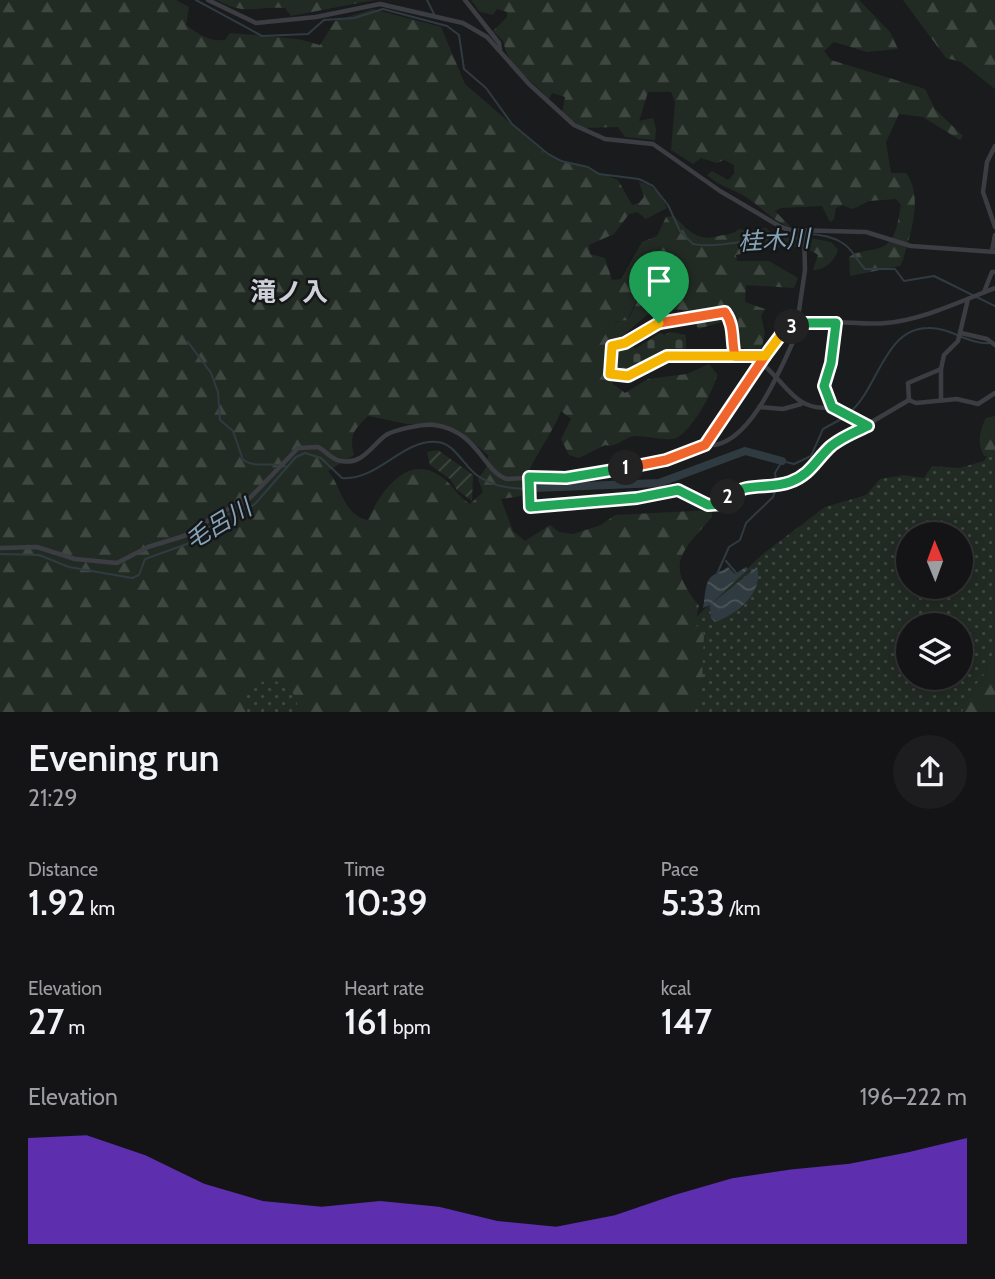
<!DOCTYPE html>
<meta charset="utf-8">
<style>
:root{--surface:#141416;--page:#1d1d1f;--text:#f1f3f6;--muted:#9d9ea1;--line:#333335;--accent:#7c3aed}
body{margin:0;font-family:Cabin,"Noto Sans JP",sans-serif;background:var(--page);color:var(--text);height:100vh;display:flex;flex-direction:column;font-size:26px;white-space:nowrap}
*{box-sizing:border-box;margin:0}
p{font-size:23px;color:var(--muted)}
.icon{flex:none;width:38px;height:38px;fill:none;stroke:currentColor;stroke-width:2;stroke-linecap:round;stroke-linejoin:round}
.map{position:relative;height:712px;overflow:hidden}
.panel{display:flex;flex-direction:column;background:var(--surface);flex:1}
.panel>*{flex:none}
.needle{width:46px;rotate:359deg}
.buttons{position:absolute;left:896px;top:522px;display:grid;gap:14px}
.buttons a{display:grid;place-items:center;width:77px;height:77px;border-radius:50%;background:var(--surface);box-shadow:0 4px 18px #0003,0 0 0 2px var(--line);font-size:35px}
.pin{position:absolute;display:grid;place-items:center;width:60px;height:60px;color:#fff;margin:-72px -30px;border-radius:50% 50% 50% 0;rotate:-45deg;box-shadow:0 0 7px #0007}
.pin .icon{rotate:45deg}
.km{position:absolute;width:35px;height:35px;margin:-18px;border-radius:50%;background:#222;color:#fff;font-size:19px;line-height:35px;text-align:center}
.round{display:grid;place-items:center;flex:none;width:74px;height:74px;border-radius:37px;background:var(--page)}
.overview{display:flex;align-items:center;justify-content:space-between;height:119px;padding:0 28px}
h1{font-size:38px;font-weight:600;line-height:52px}
.metrics{display:grid;grid-template-columns:repeat(3,1fr);gap:10px;height:119px;padding:7px 28px}
.metrics div{display:grid;align-content:center}
.metrics b{font-size:35px;font-weight:600}
.metrics small{font-size:19px;font-weight:400}
.metrics p{font-size:19px}
.chart{height:196px;padding:14px 28px}
.chart p{display:flex;justify-content:space-between}
.chart svg{width:100%;height:126px;margin-top:7px;fill:var(--accent);opacity:.7}
.map>svg:first-child{display:block}
.grass{fill:url(#grass-dots);fill-rule:evenodd}
.forest{fill:url(#forest-firs);fill-rule:evenodd}
.cemetery{fill:url(#cemetery-stones)}
.garden{fill:url(#garden-furrows)}
.water{fill:url(#water-waves)}
.lines{fill:none;stroke-linecap:round;stroke-linejoin:round}
.stream{stroke:#303b41;stroke-width:2}
.river{stroke:#303b41;stroke-width:8}
.minor{stroke:#3b3d42;stroke-width:4.5}
.split-1-casing{stroke:#fff;stroke-width:14}
.split-2-casing{stroke:#fff;stroke-width:14}
.split-3-casing{stroke:#fff;stroke-width:14}
.split-4-casing{stroke:#fff;stroke-width:14}
.split-1{stroke:#f0652b;stroke-width:9}
.split-2{stroke:#22a559;stroke-width:9}
.split-3{stroke:#22a559;stroke-width:9}
.split-4{stroke:#f5b400;stroke-width:9}
.labels{text-anchor:middle;dominant-baseline:central;stroke-width:5;stroke-linejoin:round;paint-order:stroke}
.water-label{font-size:24px;font-style:italic;fill:#85a3b6;stroke:#151618}
.quarter-label{font-size:26px;font-weight:bold;fill:#ced2d8;stroke:#151618}
</style>
<div class="map">
<svg width="995" height="712" viewBox="0 0 995 712">
<defs>
<pattern id="grass-dots" width="8" height="8" patternUnits="userSpaceOnUse" patternTransform="scale(1.75)"><rect width="8" height="8" fill="#222b23"/><path d="M2 2h.1M6 6h.1" fill="none" stroke="#3f4741" stroke-width="1.8" stroke-linecap="round"/></pattern>
<pattern id="forest-firs" width="22" height="20" patternUnits="userSpaceOnUse" patternTransform="scale(1.75)"><rect width="22" height="20" fill="#222b23"/><path d="M5 1l3.5 6h-7zM16 11l3.5 6h-7z" fill="#3f4741"/></pattern>
<pattern id="cemetery-stones" width="16" height="16" patternUnits="userSpaceOnUse" patternTransform="scale(1.75)"><rect width="16" height="16" fill="#222b23"/><path d="M2 7V4a2 2 0 0 1 4 0v3zM10 15v-3a2 2 0 0 1 4 0v3z" fill="#3f4741"/></pattern>
<pattern id="garden-furrows" width="10" height="10" patternUnits="userSpaceOnUse" patternTransform="scale(1.75)"><rect width="10" height="10" fill="#222b23"/><path d="M-1 1l2-2M0 10L10 0M9 11l2-2" fill="none" stroke="#3f4741"/></pattern>
<pattern id="water-waves" width="16" height="10" patternUnits="userSpaceOnUse" patternTransform="scale(1.75)"><rect width="16" height="10" fill="#303b41"/><path d="M0 5q4-4 8 0t8 0" fill="none" stroke="#4b555a"/></pattern>
</defs>
<rect width="100%" height="100%" fill="#1a1b1d"/>
<g class="grass">
<path d="M995 443V712H685L693 620 764 553 825 507 866 495 880 479 904 475 924 478 932 466 959 468 984 461ZM908 534H961V586H908ZM908 625H961V677H908Z"/>
<polygon points="260,676 284,676 316,712 224,712"/>
</g>
<g class="forest">
<path d="M0 0H176L189 7 186 25C198 34 210 42 225 40L230 33 298 39 320 45 335 21 373 9 441 27 465 84 547 155 560 162 580 165 618 180 632 205 639 203 644 197 639 182C652 184 662 196 667 208L646 219 637 212 629 214 614 234 589 245 590 254 605 258 612 280 621 279 642 242 657 236 666 217 674 216C689 231 697 242 719 236 728 234 732 235 739 229L755 233 758 228H766L773 235 779 232 831 242 838 250C834 261 826 270 813 270L818 255C797 240 760 249 736 255L737 261H769L798 278 794 288 746 285 745 302 765 309 761 316 765 333 761 351 736 347 737 325 728 320 698 329C686 298 677 318 660 303 654 298 651 291 644 286L627 320 615 322V333L602 368 613 384 625 393 648 379 687 374 709 364 717 374C716 388 689 437 673 439 661 440 647 436 635 436 624 437 617 448 605 445L579 458 569 455 561 439 571 419 561 411C549 442 526 464 521 496L501 499 513 531 525 541 550 525 559 532 573 534 601 525 615 515 712 510V517C680 554 665 563 699 606L695 624 704 634 702 682 695 712H298C298 681 265 670 246 693L247 712H0ZM368 416 407 424H443L460 431 488 455 486 468 478 479 483 492 470 504C456 495 454 486 443 478 409 451 381 490 368 520 343 515 343 489 328 471L354 455C349 434 354 430 368 416Z"/>
<path d="M217 0H374L291 16 285 8C256 6 245 16 217 0Z"/>
<path d="M471 0H859L890 32 898 49 867 52 834 42 824 51 831 60 925 89 935 109 963 136 960 140 923 117 899 114 886 142 891 173H906C924 197 910 234 903 260L900 266 850 276 849 257C861 249 870 252 882 247 897 241 898 219 901 205L896 199 869 201 853 209 842 205 836 208 834 219 830 222 822 206 781 208 775 211 792 228C773 222 759 204 741 194 727 187 720 186 707 175L712 171 728 180 734 174V165L724 160 717 163 701 158 693 164 671 150 675 102 671 92H648L639 121 653 118 656 129 655 140 625 137 618 127 583 128 562 113 565 97 552 93 549 99 545 95C532 81 504 62 504 42L493 31 507 17V12L497 9 493 15 480 12Z"/>
<polygon points="903,0 995,0 995,89 961,62 946,58"/>
<path d="M995 416V456H984C977 442 979 432 986 418Z"/>
<polygon points="995,661 995,712 962,712 972,689"/>
</g>
<g class="cemetery">
<polygon points="645,286 659,304 626,333 628,340 612,345 615,323 629,318"/>
<path d="M671 332 686 335V354C653 354 642 376 612 373L614 348 631 344 635 349 660 333 664 335Z"/>
</g>
<polygon class="garden" points="438,450 473,475 472,501 457,490 450,479 430,465 427,452"/>
<path class="water" d="M728 567 735 574 746 567 748 569 710 605 757 567C764 593 737 614 715 622L711 618 710 605 703 608C705 601 704 582 712 576 717 572 723 571 728 567Z"/>
<g class="lines">
<g class="stream">
<path d="M196 0 262 36 308 34 324 20 354 18 383 9 447 26 459 35 464 69 486 88 512 124 548 154 561 161 588 167 599 174 639 179 653 186 668 205 680 231 693 244C735 252 807 218 844 244 853 250 858 262 865 269H895L904 281 934 276 995 306"/>
<polyline points="427,0 434,14"/>
<path d="M188 342 211 373 218 392 220 420 233 431 243 460C257 469 272 461 287 467"/>
<path d="M849 413C878 390 884 328 928 328 950 327 968 345 991 343"/>
<path d="M0 554 39 555 69 567 132 578 139 575 145 559 187 544 226 515 254 505 296 457 305 453 321 458 342 478C378 481 402 439 437 442 455 443 464 467 478 476 494 487 515 490 535 488"/>
<polyline points="726,561 738,575"/>
<polyline points="717,574 729,547 740,540 746,523 773,497 777,486 775,473 782,461 794,464 811,456 823,429 845,417"/>
</g>
<polyline class="river" points="535,488 659,483 745,451 782,461"/>
<g class="minor">
<polyline points="208,0 256,23 316,17 380,4 463,23 487,37 529,84 574,125 605,139 653,144 720,191 781,227 790,230 866,232 911,246 995,252"/>
<polyline points="465,0 499,43 500,50"/>
<polyline points="995,146 987,162 983,192 995,227"/>
<polyline points="992,251 995,235"/>
<polyline points="984,292 992,272 995,272"/>
<path d="M725 312C734 326 731 340 735 356H666L628 376 610 374 612 346 625 343 659 323Z"/>
<polyline points="836,323 831,363 824,386 832,407 867,425"/>
<polyline points="797,324 805,270 804,230"/>
<polyline points="961,333 987,339 995,345"/>
<polyline points="735,356 765,356"/>
<path d="M761 363C786 382 795 413 832 407"/>
<polyline points="941,399 941,369"/>
<polyline points="909,400 908,383 941,369 944,355 958,341 968,299"/>
<polyline points="759,407 783,409 801,404"/>
<path d="M706 445C751 451 786 356 801 324"/>
<polyline points="529,477 531,507 600,499 637,498 678,490 708,505 721,504 744,488 781,485 798,479 817,465 831,446 909,400 916,403 957,399 978,404 995,393"/>
<path d="M0 548 37 547 75 559 117 563 148 547 184 536 223 511 245 503 298 448 318 447C326 451 332 460 341 461 363 465 371 446 386 435 396 429 423 424 434 425 478 430 484 473 507 479L604 473 697 450 712 437 776 340C801 310 851 327 886 323 925 319 958 302 995 288"/>
</g>
</g>
<g class="lines">
<g class="split-1-casing">
<path id="split-1" d="M626 468 666 460 705 445 765 356H735C731 340 735 326 725 312L659 323"/>
</g>
<g class="split-2-casing">
<polyline id="split-2" points="626,468 566,478 529,477 530,507 637,498 678,490 708,505 722,504 728,497"/>
</g>
<g class="split-3-casing">
<path id="split-3" d="M728 497C747 481 769 490 790 482 810 475 816 460 830 447 840 438 855 432 868 426L832 407 824 386 831 363 836 323H801L792 327"/>
</g>
<g class="split-4-casing">
<polyline id="split-4" points="659,323 625,343 612,346 610,374 628,376 667,356 765,356 783,332 792,327"/>
</g>
<use href="#split-1" class="split-1"/>
<use href="#split-2" class="split-2"/>
<use href="#split-3" class="split-3"/>
<use href="#split-4" class="split-4"/>
</g>
<g class="labels">
<g class="water-label">
<text transform="translate(774 240) rotate(-3)">桂木川</text>
<text transform="translate(218 524) rotate(-31)">毛呂川</text>
</g>
<g class="quarter-label">
<text x="289" y="292">滝ノ入</text>
</g>
</g>
</svg>
<div class="buttons">
<a><svg class="needle" viewBox="-14 -14 28 28"><path d="M0-13l5 13h-10z" fill="#e53935"/><path d="M0 13l5-13h-10z" fill="#9d9ea1"/></svg></a>
<a><svg class="icon" aria-label="layers" viewBox="0 0 24 24"><path d="M12 4l9 5-9 5-9-5zM3 14l9 5 9-5"/></svg></a>
</div>
<div class="pin" style="left:659px;top:323px;background:#1e9e55"><svg class="icon" aria-label="arrive" viewBox="0 0 24 24"><path d="M6 21V4h12l-3 4 3 4H6"/></svg></div>
<b class="km" style="left:626px;top:468px">1</b>
<b class="km" style="left:728px;top:497px">2</b>
<b class="km" style="left:792px;top:327px">3</b>
</div>
<section class="panel">
<div class="overview"><div><h1>Evening run</h1><p>21:29</p></div><a class="round"><svg class="icon" aria-label="share" viewBox="0 0 24 24"><path d="M12 15V3M7 8l5-5 5 5M5 13v7h14v-7"/></svg></a></div>
<div class="metrics">
<div><p>Distance</p><b>1.92<small> km</small></b></div>
<div><p>Time</p><b>10:39</b></div>
<div><p>Pace</p><b>5:33<small> /km</small></b></div>
</div>
<div class="metrics">
<div><p>Elevation</p><b>27<small> m</small></b></div>
<div><p>Heart rate</p><b>161<small> bpm</small></b></div>
<div><p>kcal</p><b>147</b></div>
</div>
<div class="chart"><p><span>Elevation</span>196–222 m</p>
<svg viewBox="0 0 160 44" preserveAspectRatio="none"><path d="M0 44V7L10 6L20 13L30 23L40 29L50 31L60 29L70 31L80 36L90 38L100 34L110 27L120 21L130 18L140 16L150 12L160 7V44z"/></svg>
</div>
</section>
